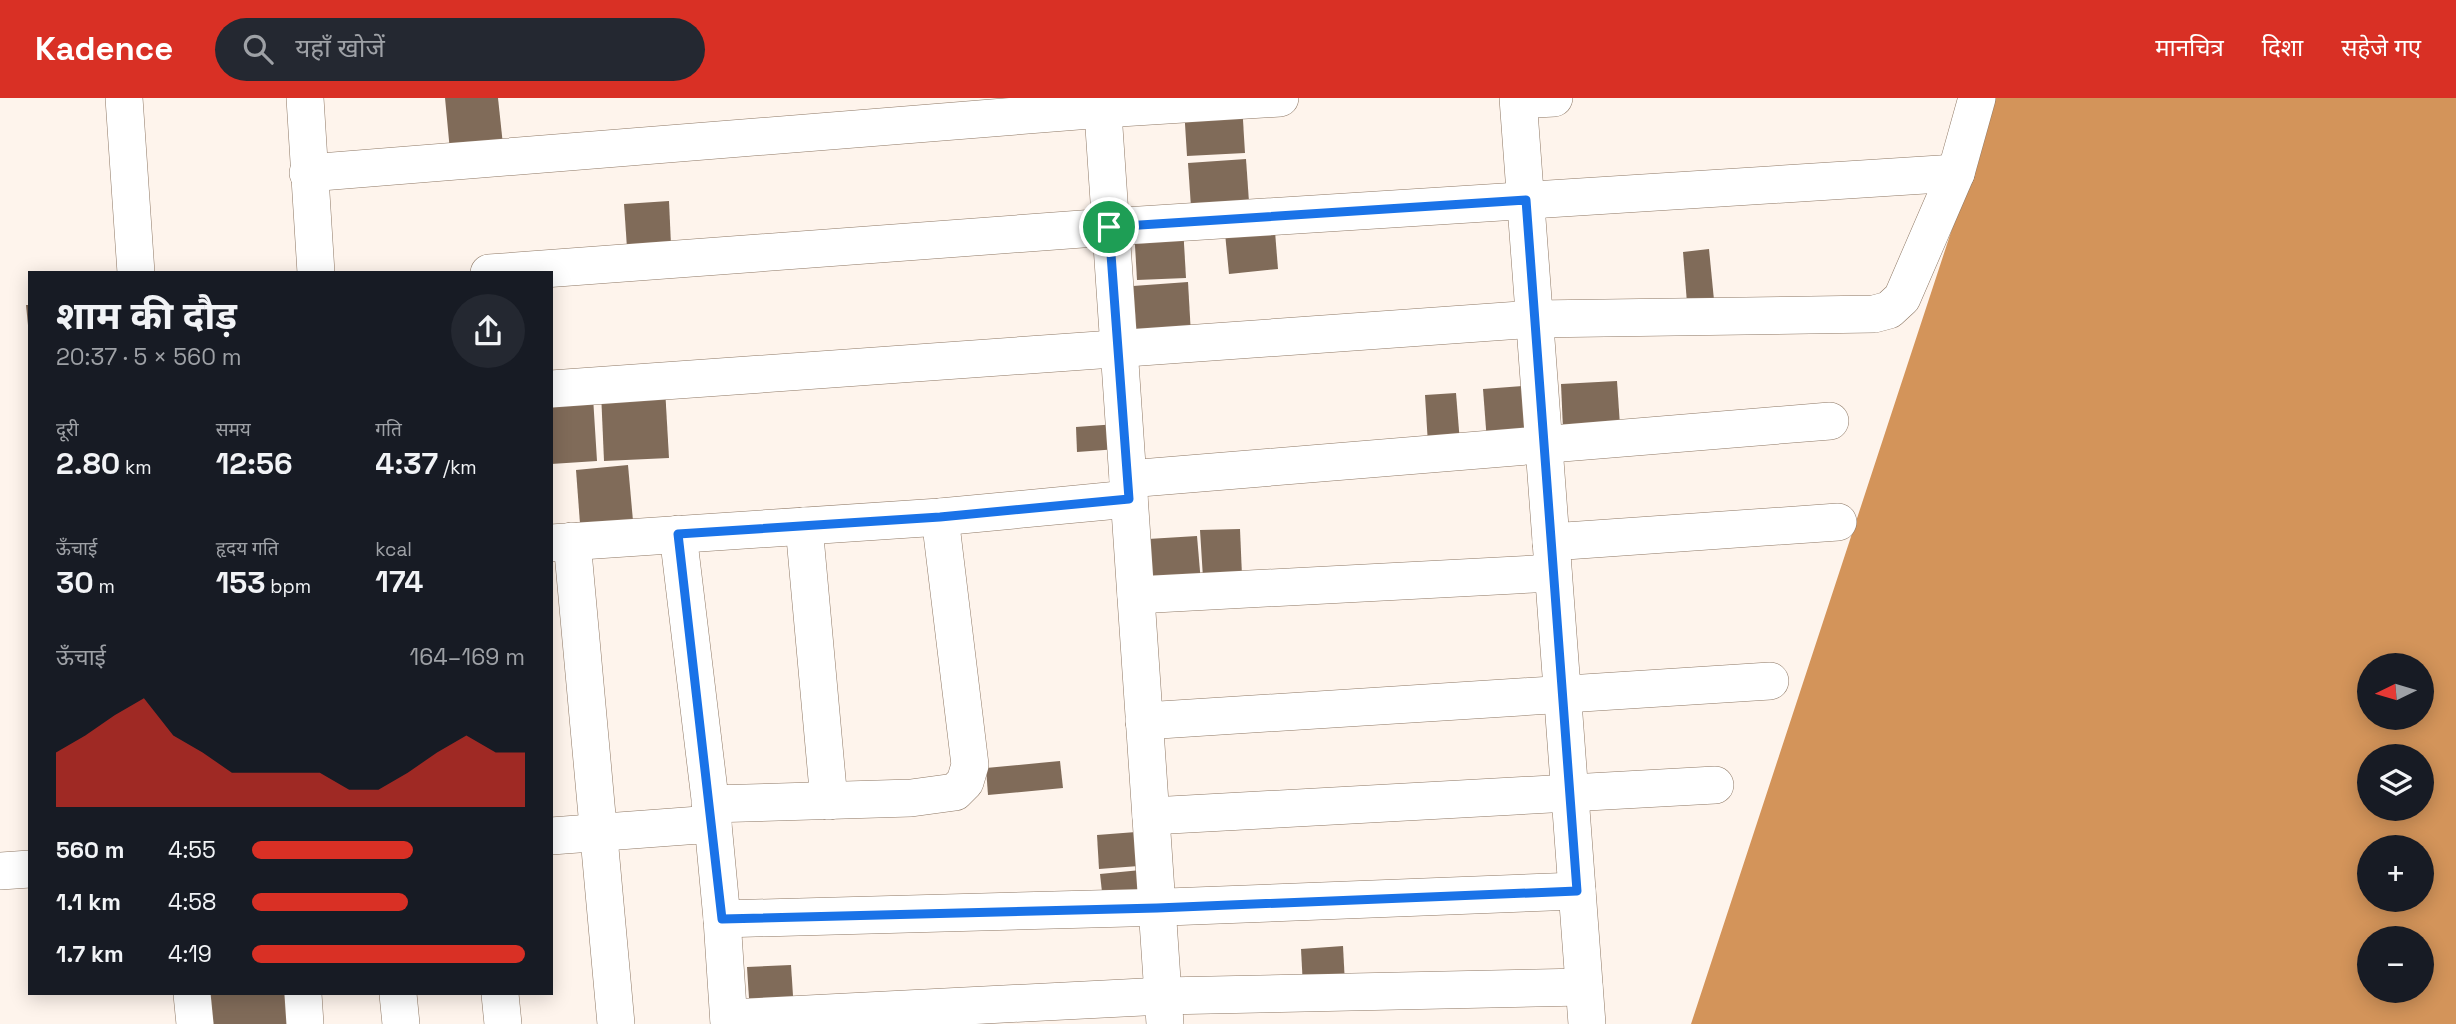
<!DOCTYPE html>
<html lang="hi">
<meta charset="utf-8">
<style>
:root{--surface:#171b24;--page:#242831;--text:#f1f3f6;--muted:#9ea1a6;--accent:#d93025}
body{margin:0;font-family:"Space Grotesk","Noto Sans Devanagari",sans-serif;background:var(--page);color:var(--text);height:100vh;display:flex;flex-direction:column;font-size:26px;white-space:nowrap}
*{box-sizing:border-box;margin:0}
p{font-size:23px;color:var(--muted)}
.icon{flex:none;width:38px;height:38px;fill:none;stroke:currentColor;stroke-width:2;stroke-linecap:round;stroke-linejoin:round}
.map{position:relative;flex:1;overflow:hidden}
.side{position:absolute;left:28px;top:173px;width:525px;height:724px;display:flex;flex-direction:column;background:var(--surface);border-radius:0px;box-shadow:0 4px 18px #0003}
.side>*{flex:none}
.needle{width:46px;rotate:265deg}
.fabs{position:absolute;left:2357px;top:555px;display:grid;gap:14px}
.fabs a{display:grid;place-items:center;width:77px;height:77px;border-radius:50%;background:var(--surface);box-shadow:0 4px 18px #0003;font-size:35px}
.pin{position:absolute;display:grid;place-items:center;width:60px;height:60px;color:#fff;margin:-30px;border:4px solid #fff;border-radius:50%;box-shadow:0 2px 7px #0007}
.round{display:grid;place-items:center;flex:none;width:74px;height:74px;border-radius:37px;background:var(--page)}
.summary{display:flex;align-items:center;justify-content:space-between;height:119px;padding:0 28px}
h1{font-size:38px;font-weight:700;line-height:52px}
.metrics{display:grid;grid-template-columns:repeat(3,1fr);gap:10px;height:119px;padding:7px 28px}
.metrics div{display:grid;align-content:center}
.metrics b{font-size:30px;font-weight:700}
.metrics small{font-size:19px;font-weight:400}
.metrics p{font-size:19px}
.chart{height:196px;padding:14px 28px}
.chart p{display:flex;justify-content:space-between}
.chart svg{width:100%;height:126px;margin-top:7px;fill:var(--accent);opacity:.7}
ul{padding:0 28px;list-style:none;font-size:23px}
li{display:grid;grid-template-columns:112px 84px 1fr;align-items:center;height:52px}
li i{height:18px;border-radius:9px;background:var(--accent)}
header{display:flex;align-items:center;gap:42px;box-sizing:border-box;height:98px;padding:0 35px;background:var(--accent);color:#fff}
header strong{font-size:33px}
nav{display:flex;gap:38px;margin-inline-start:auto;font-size:24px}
.search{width:490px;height:63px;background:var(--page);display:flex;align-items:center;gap:18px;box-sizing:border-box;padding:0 24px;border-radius:38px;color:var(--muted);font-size:26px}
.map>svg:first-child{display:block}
.water{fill:#d3945a;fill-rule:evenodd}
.building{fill:#806b59}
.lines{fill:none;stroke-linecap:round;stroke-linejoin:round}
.street-casing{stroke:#8e7865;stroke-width:38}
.street{stroke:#fff;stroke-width:37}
.route-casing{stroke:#fff;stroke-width:14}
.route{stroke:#1a73e8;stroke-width:9}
</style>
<header>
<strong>Kadence</strong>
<div class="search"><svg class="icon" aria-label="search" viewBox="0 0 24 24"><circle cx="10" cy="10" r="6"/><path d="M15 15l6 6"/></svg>यहाँ खोजें</div>
<nav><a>मानचित्र</a><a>दिशा</a><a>सहेजे गए</a></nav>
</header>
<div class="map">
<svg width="2456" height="926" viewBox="0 0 2456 926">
<rect width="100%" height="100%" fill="#fef4ec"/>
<path class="water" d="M1995 0H2456V926H1691ZM2370 567H2422V620H2370ZM2370 658H2422V710H2370ZM2370 749H2422V802H2370ZM2370 840H2422V892H2370Z"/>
<g class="building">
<polygon points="445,0 498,0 503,47 450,53"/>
<polygon points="1242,6 1245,55 1187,58 1184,10"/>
<polygon points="1246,61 1249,104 1191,109 1188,65"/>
<polygon points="669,103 671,147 627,150 624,106"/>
<polygon points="1274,121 1278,171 1229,176 1224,125"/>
<polygon points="1183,128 1186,180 1137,182 1134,130"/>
<polygon points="1709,151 1714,202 1687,205 1683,154"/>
<polygon points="1188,184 1191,237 1137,240 1133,188"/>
<polygon points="26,207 30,207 30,227 28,227"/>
<polygon points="1617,283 1620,327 1563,331 1561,286"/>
<polygon points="1536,287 1540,340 1487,344 1483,291"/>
<polygon points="665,290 669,360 604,363 601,294"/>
<polygon points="1456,295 1460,345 1428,346 1425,297"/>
<polygon points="593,299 597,363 551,366 551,301"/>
<polygon points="1117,326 1118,351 1077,354 1076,329"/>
<polygon points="628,367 634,434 581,439 576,372"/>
<polygon points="1240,431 1242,478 1203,480 1200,432"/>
<polygon points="1197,438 1201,485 1152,489 1148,441"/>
<polygon points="1060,663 1063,690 988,697 986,670"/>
<polygon points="1149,733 1152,767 1099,771 1097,737"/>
<polygon points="1151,771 1154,799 1103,803 1100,776"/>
<polygon points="1343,848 1345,886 1303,889 1301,851"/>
<polygon points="791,867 794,913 750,916 747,869"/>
<polygon points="207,896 299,896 301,926 208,926"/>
</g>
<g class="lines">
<g class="street-casing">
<g id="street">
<polyline points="124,0 136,175"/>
<polyline points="305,0 316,175"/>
<polyline points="1102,0 1165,926"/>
<polyline points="1518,0 1587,926"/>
<polyline points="1519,2 1554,0"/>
<polyline points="308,75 1103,11 1280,0"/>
<polyline points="489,175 1109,129 1956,75"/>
<polyline points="551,291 1535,221 1874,216 1889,212 1902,200 1956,75 1977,0"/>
<polyline points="1128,381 1830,323"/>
<polyline points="804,428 829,703"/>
<polyline points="678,436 713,726"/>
<polyline points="572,443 616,926"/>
<polyline points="1551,444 1838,424"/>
<polyline points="551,445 940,419 1129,401"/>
<polyline points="1136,497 1553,475"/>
<polyline points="1144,623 1770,583"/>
<polyline points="710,706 911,700 955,694 965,684 970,667 940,419"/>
<polyline points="1151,718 1715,687"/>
<polyline points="551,738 713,726 722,821 729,926"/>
<polyline points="0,773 30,771"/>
<polyline points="722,821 1167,809 1577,793"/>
<polyline points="192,896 195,926"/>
<polyline points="303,896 305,926"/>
<polyline points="398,896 401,926"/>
<polyline points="500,896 503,926"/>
<polyline points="729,920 1163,898 1584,889"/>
</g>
</g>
<use href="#street" class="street"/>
</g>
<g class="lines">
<g class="route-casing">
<polygon id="route" points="1526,102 1577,793 1157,810 722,821 678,436 940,419 1129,401 1109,129"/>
</g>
<use href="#route" class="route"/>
</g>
</svg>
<div class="fabs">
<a><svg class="needle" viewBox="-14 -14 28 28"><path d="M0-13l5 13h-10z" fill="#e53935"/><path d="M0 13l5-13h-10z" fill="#9ea1a6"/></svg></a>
<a><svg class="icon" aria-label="layers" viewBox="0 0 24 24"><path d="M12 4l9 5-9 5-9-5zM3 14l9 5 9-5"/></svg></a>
<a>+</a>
<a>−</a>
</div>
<div class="pin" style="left:1109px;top:129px;background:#1e9e55"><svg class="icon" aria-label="arrive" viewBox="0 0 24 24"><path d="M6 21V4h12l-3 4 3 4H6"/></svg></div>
<section class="side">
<div class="summary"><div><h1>शाम की दौड़</h1><p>20:37 · 5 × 560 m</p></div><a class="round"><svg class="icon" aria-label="share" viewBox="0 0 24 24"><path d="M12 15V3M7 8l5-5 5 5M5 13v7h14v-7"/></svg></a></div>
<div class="metrics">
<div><p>दूरी</p><b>2.80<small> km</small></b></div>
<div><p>समय</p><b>12:56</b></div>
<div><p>गति</p><b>4:37<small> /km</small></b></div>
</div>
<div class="metrics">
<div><p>ऊँचाई</p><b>30<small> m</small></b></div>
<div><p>हृदय गति</p><b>153<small> bpm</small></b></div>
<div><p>kcal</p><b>174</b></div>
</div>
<div class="chart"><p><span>ऊँचाई</span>164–169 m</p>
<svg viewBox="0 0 160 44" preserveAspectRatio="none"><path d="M0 44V25L10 19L20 12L30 6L40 19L50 25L60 32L70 32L80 32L90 32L100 38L110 38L120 32L130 25L140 19L150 25L160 25V44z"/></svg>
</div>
<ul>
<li><b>560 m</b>4:55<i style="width:59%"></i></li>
<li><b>1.1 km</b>4:58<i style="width:57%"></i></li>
<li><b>1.7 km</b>4:19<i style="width:100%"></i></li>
</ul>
</section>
</div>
